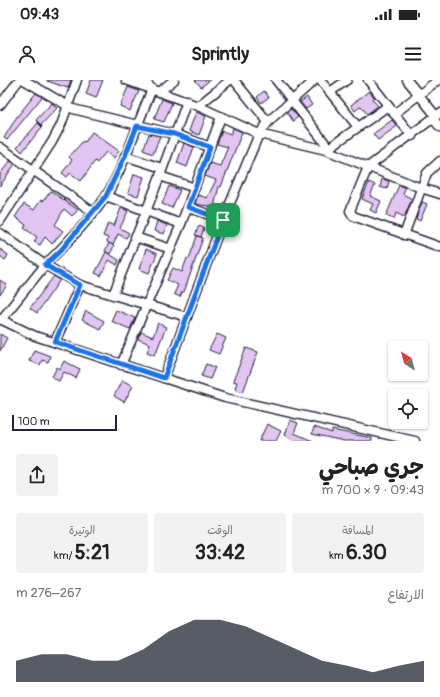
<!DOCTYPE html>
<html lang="ar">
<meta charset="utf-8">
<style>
:root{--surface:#fff;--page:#f2f2f2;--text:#222;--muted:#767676;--accent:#111827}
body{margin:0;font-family:Pangolin,"Playpen Sans Arabic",sans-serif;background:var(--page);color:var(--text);direction:rtl;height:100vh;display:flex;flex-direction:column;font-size:15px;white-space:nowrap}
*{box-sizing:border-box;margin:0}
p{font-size:13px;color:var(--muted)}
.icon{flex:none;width:22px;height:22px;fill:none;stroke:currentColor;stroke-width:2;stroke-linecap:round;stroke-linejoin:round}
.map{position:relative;height:361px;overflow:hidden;direction:ltr}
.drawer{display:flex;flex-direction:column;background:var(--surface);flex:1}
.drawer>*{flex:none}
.needle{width:26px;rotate:324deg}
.fabs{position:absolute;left:388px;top:261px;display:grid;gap:8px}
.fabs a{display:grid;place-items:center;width:40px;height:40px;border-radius:4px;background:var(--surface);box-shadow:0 1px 3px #0004;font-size:20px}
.scale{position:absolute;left:12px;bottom:10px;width:105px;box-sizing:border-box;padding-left:4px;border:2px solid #22223b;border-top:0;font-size:11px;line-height:14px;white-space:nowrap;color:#22223b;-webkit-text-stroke:3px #fff;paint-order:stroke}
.pin{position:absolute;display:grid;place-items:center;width:34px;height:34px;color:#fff;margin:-17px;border-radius:8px;box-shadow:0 2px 6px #0006}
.round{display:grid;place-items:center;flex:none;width:42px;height:42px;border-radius:4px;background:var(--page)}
.headline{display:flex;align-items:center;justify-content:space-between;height:68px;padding:0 16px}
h1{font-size:22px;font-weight:700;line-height:30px}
.stats{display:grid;grid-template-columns:repeat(3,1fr);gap:6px;height:68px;padding:4px 16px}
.stats div{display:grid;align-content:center;border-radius:4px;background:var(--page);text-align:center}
.stats b{font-size:20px;font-weight:700}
.stats small{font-size:11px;font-weight:400}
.stats p{font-size:11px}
.chart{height:112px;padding:8px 16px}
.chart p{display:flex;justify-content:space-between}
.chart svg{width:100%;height:72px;margin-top:4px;fill:var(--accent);opacity:.7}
.status{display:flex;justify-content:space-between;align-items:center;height:28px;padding:0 20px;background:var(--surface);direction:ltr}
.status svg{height:11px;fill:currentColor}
header{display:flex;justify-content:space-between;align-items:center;height:52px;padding:0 16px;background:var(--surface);font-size:18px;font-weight:700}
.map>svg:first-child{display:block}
.building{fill:#e3c5f3;stroke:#22223b}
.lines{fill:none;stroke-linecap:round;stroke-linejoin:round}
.minor-casing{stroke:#22223b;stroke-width:11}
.minor{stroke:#fff;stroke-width:8}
.route-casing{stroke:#fff;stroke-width:8}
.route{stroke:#1a73e8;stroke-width:5}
</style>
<div class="status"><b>09:43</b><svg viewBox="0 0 49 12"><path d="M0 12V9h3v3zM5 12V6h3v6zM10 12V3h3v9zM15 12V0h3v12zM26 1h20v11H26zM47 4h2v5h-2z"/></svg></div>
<header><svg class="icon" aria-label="menu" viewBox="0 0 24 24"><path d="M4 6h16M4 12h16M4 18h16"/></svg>Sprintly<svg class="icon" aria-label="person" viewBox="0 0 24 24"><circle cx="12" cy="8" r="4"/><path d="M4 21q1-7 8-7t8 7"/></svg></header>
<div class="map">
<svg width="440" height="361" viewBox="0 0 440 361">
<rect width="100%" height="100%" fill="#fff"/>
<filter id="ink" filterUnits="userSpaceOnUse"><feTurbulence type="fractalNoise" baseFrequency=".025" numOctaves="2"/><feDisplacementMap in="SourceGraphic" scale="8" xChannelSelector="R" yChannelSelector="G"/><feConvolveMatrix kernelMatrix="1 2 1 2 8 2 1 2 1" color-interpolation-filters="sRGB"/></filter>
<g filter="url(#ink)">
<g class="building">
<polygon points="47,0 71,0 68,8 47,1"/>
<polygon points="91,0 103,0 96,18 86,14"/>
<polygon points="195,0 210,0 201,7"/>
<polygon points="128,7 139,11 130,31 120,26"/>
<polygon points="264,11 269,17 261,23 257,17"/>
<polygon points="369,11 374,17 372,19 378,26 367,34 361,26 355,31 351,25"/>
<polygon points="36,13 42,17 7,60 4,58 16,38"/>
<polygon points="307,17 312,25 306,29 300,22"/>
<polygon points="162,19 172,23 164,42 154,39"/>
<polygon points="52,23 57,28 41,45 36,40"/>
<polygon points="291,29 298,37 293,41 287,32"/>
<polygon points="196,32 206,36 199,55 189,51"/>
<polygon points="392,40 397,46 378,60 373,54"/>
<polygon points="38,43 42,47 22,72 17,67"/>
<polygon points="233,48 242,52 221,107 219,106 214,127 195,124 198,115 207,118 216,100 205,96 210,83 220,86 228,67 217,64 222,51 231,54"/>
<polygon points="92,52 119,71 114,78 106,72 97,83 95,81 81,101 70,93 67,97 62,93 72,80 69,77 83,61 85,62"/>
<polygon points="149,54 160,56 153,74 143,70"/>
<polygon points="184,63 194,67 187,87 177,83"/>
<polygon points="10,81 15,84 0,106 0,94"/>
<polygon points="134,94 144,97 138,116 128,113"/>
<polygon points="382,99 389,101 387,109 380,107"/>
<polygon points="369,102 375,105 370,116 381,121 376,133 370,130 373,124 362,119"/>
<polygon points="399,105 405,108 403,114 412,119 404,137 396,133 394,139 386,136"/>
<polygon points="169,106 180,110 172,128 162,124"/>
<polygon points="51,111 78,130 72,136 64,129 55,145 63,151 52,164 45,157 40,165 34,162 37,157 24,148 26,145 15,137 24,124 34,130 41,120 43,121"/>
<polygon points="422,122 427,124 420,141 416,139"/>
<polygon points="121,128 128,131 120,148 129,153 126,158 118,154 113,165 107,162 108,158 103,156 108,143 114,146"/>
<polygon points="157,141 167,145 164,154 154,151"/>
<polygon points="199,146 204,148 201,157 195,155"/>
<polygon points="197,156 203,158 184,212 182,212 180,217 174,214 178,205 167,200 173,188 182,192 187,178 189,179"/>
<polygon points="109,163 114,166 110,174 105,171"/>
<polygon points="0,169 8,175 5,180 0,176"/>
<polygon points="146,169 157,174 149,193 139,189"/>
<polygon points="106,172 119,180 117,185 109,180 101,196 95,193"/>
<polygon points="54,196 60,200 37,233 30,228"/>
<polygon points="0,200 7,205 0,215"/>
<polygon points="116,230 135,238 130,249 111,241"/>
<polygon points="86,231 104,241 100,249 82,240"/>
<polygon points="158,243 166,247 155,275 147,272 150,264 138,259 141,252 153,257"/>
<polygon points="0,254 7,258 0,271"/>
<polygon points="217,254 226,258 219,274 209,270"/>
<polygon points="246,268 258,272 243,312 235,309 237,302 233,301"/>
<polygon points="34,270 50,276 48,282 42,280 40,285 29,281"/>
<polygon points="64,281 80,289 76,298 64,292 59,301 52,297 57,287 60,289"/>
<polygon points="206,284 215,287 210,299 201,296"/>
<polygon points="122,300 133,306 124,322 114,316"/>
<polygon points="290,340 298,343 294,353 313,361 294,361 285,355"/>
<polygon points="267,344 281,351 276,361 259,361"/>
<polygon points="314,347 332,353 332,350 372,358 372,361 344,361 312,354"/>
</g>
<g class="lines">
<g class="minor-casing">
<g id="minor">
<polyline points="24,0 73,29 174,54 210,67"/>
<polyline points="126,0 198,26 259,54 326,70 421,108 440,114"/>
<path d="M144 0 152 9C137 44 126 83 106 116 93 137 63 167 45 185L80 205 187 237"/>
<polyline points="234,0 268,42"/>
<polyline points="276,0 329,68"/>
<polyline points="320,0 358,47"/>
<polyline points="368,0 412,56"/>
<polyline points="407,0 436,36"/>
<polyline points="160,11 174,0"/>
<polyline points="330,12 347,0"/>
<polyline points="187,21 160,96 195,108"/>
<polyline points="0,25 19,0"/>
<polyline points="198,26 230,0"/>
<polyline points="440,33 368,87 350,131 353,136 440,167"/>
<polyline points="394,34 438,0"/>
<polyline points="433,39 440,47"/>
<polyline points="0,67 93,132"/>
<polyline points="326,70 388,26"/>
<polyline points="125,76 162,88"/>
<polyline points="106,116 181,144"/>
<polyline points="188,127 223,140"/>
<polyline points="0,141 52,62 61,45 77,0"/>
<polyline points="0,153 45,185 1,240"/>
<polyline points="404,155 427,93 440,81"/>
<polyline points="135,157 171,169"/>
<polyline points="113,215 160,96"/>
<polyline points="0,239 35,256 225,318 415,361"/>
<polyline points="55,262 80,205"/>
<polyline points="121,285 181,144 221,37"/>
<polyline points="164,298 223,140 259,54 271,39 315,0"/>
</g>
</g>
<use href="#minor" class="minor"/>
</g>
</g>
<g class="lines" filter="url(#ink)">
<g class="route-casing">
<polygon id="route" points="137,46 174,54 210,67 188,127 223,140 164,298 55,262 80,205 45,185 61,170 106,116 125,76"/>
</g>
<use href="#route" class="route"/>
</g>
</svg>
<div class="fabs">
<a><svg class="needle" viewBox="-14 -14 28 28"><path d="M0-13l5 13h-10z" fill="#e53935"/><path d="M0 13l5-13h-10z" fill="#767676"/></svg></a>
<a><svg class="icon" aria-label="locate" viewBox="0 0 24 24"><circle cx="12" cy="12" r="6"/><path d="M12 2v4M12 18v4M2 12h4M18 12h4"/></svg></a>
</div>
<div class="scale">100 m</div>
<div class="pin" style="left:223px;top:140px;background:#1e9e55"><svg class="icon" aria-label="arrive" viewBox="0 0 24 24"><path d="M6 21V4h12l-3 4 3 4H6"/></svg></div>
</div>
<section class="drawer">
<div class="headline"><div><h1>جري صباحي</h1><p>09:43 · 9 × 700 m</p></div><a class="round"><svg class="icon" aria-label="share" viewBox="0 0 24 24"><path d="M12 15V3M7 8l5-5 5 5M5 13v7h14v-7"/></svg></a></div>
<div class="stats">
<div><p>المسافة</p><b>6.30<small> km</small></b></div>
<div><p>الوقت</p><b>33:42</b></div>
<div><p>الوتيرة</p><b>5:21<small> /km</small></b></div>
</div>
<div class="chart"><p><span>الارتفاع</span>267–276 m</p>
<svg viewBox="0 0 160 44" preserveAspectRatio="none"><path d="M0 44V31L10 27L20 27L30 31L40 31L50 24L60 13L70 6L80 6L90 10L100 17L110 24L120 31L130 34L140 38L150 34L160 31V44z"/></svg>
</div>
</section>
